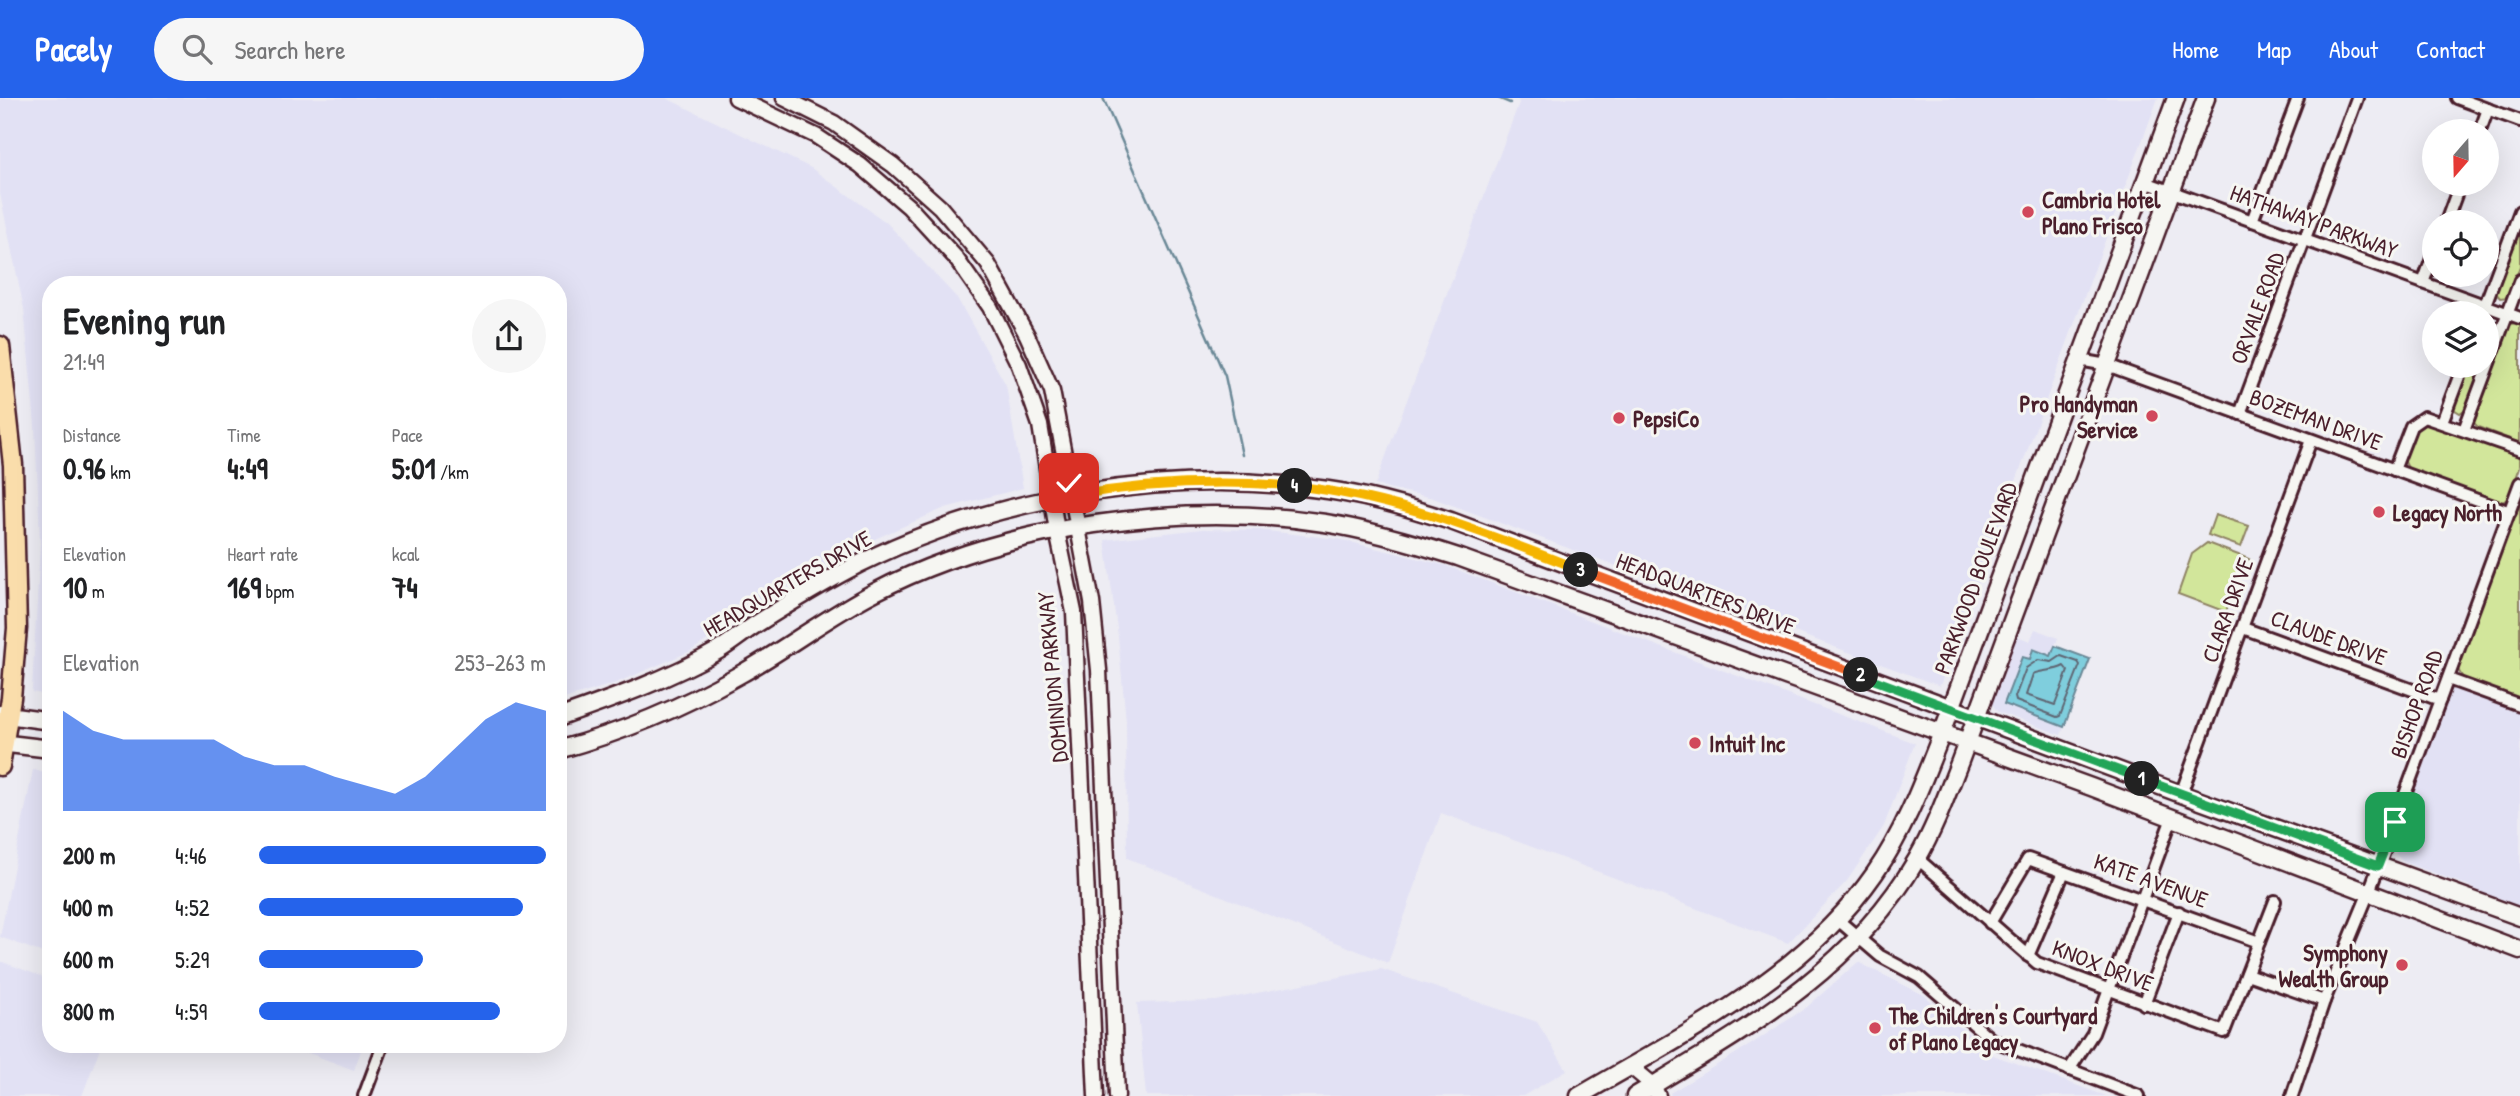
<!DOCTYPE html>
<meta charset="utf-8">
<style>
:root{--surface:#fff;--page:#f6f6f6;--text:#202124;--muted:#757577;--accent:#2563eb}
body{margin:0;font-family:"Patrick Hand",sans-serif;background:var(--page);color:var(--text);height:100vh;display:flex;flex-direction:column;font-size:26px;white-space:nowrap}
*{box-sizing:border-box;margin:0}
p{font-size:23px;color:var(--muted)}
.icon{flex:none;width:38px;height:38px;fill:none;stroke:currentColor;stroke-width:2;stroke-linecap:round;stroke-linejoin:round}
.map{position:relative;flex:1;overflow:hidden}
.side{position:absolute;left:42px;top:178px;width:525px;height:777px;display:flex;flex-direction:column;background:var(--surface);border-radius:28px;box-shadow:0 7px 28px #0002}
.side>*{flex:none}
.needle{width:46px;rotate:200deg}
.tools{position:absolute;left:2422px;top:21px;display:grid;gap:14px}
.tools a{display:grid;place-items:center;width:77px;height:77px;border-radius:50%;background:var(--surface);box-shadow:0 7px 28px #0002;font-size:35px}
.pin{position:absolute;display:grid;place-items:center;width:60px;height:60px;color:#fff;margin:-30px;border-radius:14px;box-shadow:0 4px 10px #0006}
.km{position:absolute;width:35px;height:35px;margin:-18px;border-radius:50%;background:#222;color:#fff;font-size:19px;line-height:35px;text-align:center}
.round{display:grid;place-items:center;flex:none;width:74px;height:74px;border-radius:37px;background:var(--page)}
.summary{display:flex;align-items:center;justify-content:space-between;height:119px;padding:0 21px}
h1{font-size:38px;font-weight:700;line-height:52px}
.metrics{display:grid;grid-template-columns:repeat(3,1fr);gap:10px;height:119px;padding:7px 21px}
.metrics div{display:grid;align-content:center}
.metrics b{font-size:30px;font-weight:700}
.metrics small{font-size:19px;font-weight:400}
.metrics p{font-size:19px}
.chart{height:196px;padding:14px 21px}
.chart p{display:flex;justify-content:space-between}
.chart svg{width:100%;height:126px;margin-top:7px;fill:var(--accent);opacity:.7}
ul{padding:0 21px;list-style:none;font-size:23px}
li{display:grid;grid-template-columns:112px 84px 1fr;align-items:center;height:52px}
li i{height:18px;border-radius:9px;background:var(--accent)}
header{display:flex;align-items:center;gap:42px;box-sizing:border-box;height:98px;padding:0 35px;background:var(--accent);color:#fff}
header strong{font-size:33px}
nav{display:flex;gap:38px;margin-inline-start:auto;font-size:24px}
.search{width:490px;height:63px;background:var(--page);display:flex;align-items:center;gap:18px;box-sizing:border-box;padding:0 24px;border-radius:38px;color:var(--muted);font-size:26px}
.map>svg:first-child{display:block}
.built{fill:#e2e1f4}
.green{fill:#d2e69b;stroke:#8e8263;stroke-width:2}
.water{fill:#7fcedd;stroke:#6a8896;stroke-width:2}
.lines{fill:none;stroke-linecap:round;stroke-linejoin:round}
.shore{stroke:#5f6572;stroke-width:2}
.stream{stroke:#6a8896;stroke-width:2.5}
.minor-casing{stroke:#4a1f2b;stroke-width:16}
.tertiary-casing{stroke:#4a1f2b;stroke-width:19}
.secondary-casing{stroke:#4a1f2b;stroke-width:21}
.primary-casing{stroke:#4a1f2b;stroke-width:23}
.minor{stroke:#f6f6f2;stroke-width:10}
.tertiary{stroke:#f6f6f2;stroke-width:14}
.secondary{stroke:#f6f6f2;stroke-width:16}
.primary{stroke:#faddab;stroke-width:18}
.split-1-casing{stroke:#fff;stroke-width:14}
.split-2-casing{stroke:#fff;stroke-width:14}
.split-3-casing{stroke:#fff;stroke-width:14}
.split-4-casing{stroke:#fff;stroke-width:14}
.split-5-casing{stroke:#fff;stroke-width:14}
.split-1{stroke:#22a559;stroke-width:9}
.split-2{stroke:#22a559;stroke-width:9}
.split-3{stroke:#f0652b;stroke-width:9}
.split-4{stroke:#f5b400;stroke-width:9}
.split-5{stroke:#f5b400;stroke-width:9}
.poi-dot{fill:#d1495b;stroke:#f6f6f2;stroke-width:2.5}
.labels{text-anchor:middle;dominant-baseline:central;stroke-width:6;stroke-linejoin:round;paint-order:stroke}
.poi-label{font-size:23px;font-weight:bold;fill:#4a1f2b;stroke:#f6f6f2;text-anchor:start}
.street-label{font-size:23px;fill:#4a1f2b;stroke:#f6f6f2}
</style>
<header>
<strong>Pacely</strong>
<div class="search"><svg class="icon" aria-label="search" viewBox="0 0 24 24"><circle cx="10" cy="10" r="6"/><path d="M15 15l6 6"/></svg>Search here</div>
<nav><a>Home</a><a>Map</a><a>About</a><a>Contact</a></nav>
</header>
<div class="map">
<svg width="2520" height="998" viewBox="0 0 2520 998">
<rect width="100%" height="100%" fill="#edecf3"/>
<filter id="ink" filterUnits="userSpaceOnUse"><feTurbulence type="fractalNoise" baseFrequency=".0143" numOctaves="2"/><feDisplacementMap in="SourceGraphic" scale="14" xChannelSelector="R" yChannelSelector="G"/><feConvolveMatrix kernelMatrix="1 2 1 2 8 2 1 2 1" color-interpolation-filters="sRGB"/></filter>
<g filter="url(#ink)">
<g class="built">
<polygon points="0,0 666,0 811,70 887,125 957,200 1006,287 1023,390 945,410 877,440 796,483 691,553 616,585 558,603 558,187 51,187 51,598 32,594 40,445 35,327 24,211 0,96"/>
<polygon points="1517,0 2158,0 1940,588 1433,400 1375,387 1519,5"/>
<polygon points="1202,431 1258,432 1338,441 1444,467 1915,645 1884,728 1847,783 1788,845 1441,715 1388,865 1127,760 1126,623 1118,538 1105,442"/>
<polygon points="2035,531 2058,540 2055,548 2090,561 2061,637 1998,614 1991,605 1990,600 2014,537 2030,543"/>
<polygon points="2458,588 2520,612 2520,810 2490,799 2467,787 2403,764 2396,756 2409,718 2412,692 2449,593"/>
<polygon points="33,672 51,674 51,858 0,839"/>
<polygon points="0,863 51,882 51,947 101,947 82,998 0,998"/>
<polygon points="1858,864 1924,897 1993,957 2106,998 1671,998 1670,995 1750,947 1807,909"/>
<polygon points="1381,871 1537,924 1567,972 1523,998 1146,998 1137,905 1216,903"/>
<polygon points="287,947 363,947 354,972"/>
</g>
<g class="green">
<polygon points="2520,123 2520,169 2508,199 2500,200 2494,193"/>
<polygon points="2515,225 2520,227 2520,345 2478,329 2472,323 2508,227"/>
<polygon points="2465,268 2483,268 2467,310 2460,315 2452,310"/>
<polygon points="2425,324 2517,356 2520,359 2520,369 2509,400 2499,406 2409,372 2404,362 2418,328"/>
<polygon points="2520,400 2520,601 2463,580 2457,570"/>
<polygon points="2215,417 2249,428 2241,449 2208,437"/>
<polygon points="2207,445 2249,461 2242,478 2239,478 2226,514 2178,496 2192,456"/>
</g>
<polygon class="water" points="2055,548 2090,561 2064,629 2004,606 2022,559 2030,561 2033,551 2051,558"/>
<g class="lines">
<g class="shore">
<polygon points="2061,558 2078,564 2080,567 2060,618 2057,619 2016,603 2015,599 2026,570 2038,562 2052,564"/>
<path d="M2064 568 2068 573 2055 607 2026 597 2033 576C2044 571 2053 574 2064 568Z"/>
</g>
<g class="stream">
<polyline points="1103,0 1225,278 1242,357"/>
<polyline points="1498,0 1510,5"/>
</g>
<g class="minor-casing">
<g id="minor">
<polyline points="2457,0 2520,23"/>
<polyline points="2480,33 2488,11"/>
<polyline points="2145,84 2520,220"/>
<polyline points="2252,123 2298,0"/>
<polyline points="2446,124 2460,86"/>
<polyline points="2423,185 2434,155"/>
<polyline points="2482,215 2520,113"/>
<polyline points="2079,262 2107,267 2510,414"/>
<polyline points="2240,316 2357,0"/>
<polyline points="2442,324 2463,268"/>
<polyline points="2464,332 2520,182"/>
<polyline points="2394,372 2411,328 2424,319 2520,352"/>
<polyline points="2243,530 2440,602"/>
<polyline points="2448,581 2520,607"/>
<polyline points="2181,696 2311,342"/>
<polyline points="1918,761 2037,865 2224,934 2275,803"/>
<polyline points="1838,822 1880,858 1919,879 1992,942 2139,998"/>
<polyline points="1990,825 2028,761 2259,844"/>
<polyline points="2028,858 2064,774"/>
<polyline points="2247,876 2324,903"/>
<polyline points="2144,906 2179,814"/>
<polyline points="2069,972 2093,935 2172,720"/>
<polyline points="364,998 383,947"/>
<polyline points="2292,998 2324,903 2369,794 2520,385"/>
</g>
</g>
<g class="tertiary-casing">
<g id="tertiary">
<polyline points="736,0 816,38 860,67 909,109 955,159 990,209 1019,267 1040,327 1057,433 1074,514 1096,998"/>
<polyline points="784,0 834,25 893,67 940,109 988,166 1027,237 1052,293 1092,504 1099,572 1117,998"/>
<polyline points="1630,968 1653,987 1658,998"/>
</g>
</g>
<g class="secondary-casing">
<g id="secondary">
<polyline points="0,616 51,623"/>
<path d="M558 620C612 601 669 581 719 552 732 544 745 533 758 525 791 504 824 484 859 466 996 397 1176 369 1328 392 1370 398 1411 410 1451 423L2181 696 2520 819"/>
<polyline points="0,645 51,651"/>
<path d="M558 652C620 635 683 609 739 577 786 551 828 518 875 494 1004 427 1181 403 1325 425 1370 432 1414 445 1458 459L2091 689 2520 852"/>
<path d="M1579 998C1685 936 1803 879 1875 775 1905 732 1923 683 1942 635L2176 0"/>
<path d="M1635 998C1743 933 1852 874 1917 761 1935 730 1947 696 1960 663L2206 0"/>
</g>
</g>
<g class="primary-casing">
<polyline id="primary" points="0,248 13,367 17,530 11,600 0,668"/>
</g>
<use href="#minor" class="minor"/>
<use href="#tertiary" class="tertiary"/>
<use href="#secondary" class="secondary"/>
<use href="#primary" class="primary"/>
</g>
</g>
<g class="lines" filter="url(#ink)">
<g class="split-1-casing">
<polyline id="split-1" points="2142,681 2378,768 2395,724"/>
</g>
<g class="split-2-casing">
<polyline id="split-2" points="1861,577 2142,681"/>
</g>
<g class="split-3-casing">
<polyline id="split-3" points="1581,472 1861,577"/>
</g>
<g class="split-4-casing">
<path id="split-4" d="M1295 388C1396 399 1488 436 1581 472"/>
</g>
<g class="split-5-casing">
<path id="split-5" d="M1069 385 1072 398C1146 385 1220 382 1295 388"/>
</g>
<use href="#split-1" class="split-1"/>
<use href="#split-2" class="split-2"/>
<use href="#split-3" class="split-3"/>
<use href="#split-4" class="split-4"/>
<use href="#split-5" class="split-5"/>
</g>
<g class="poi-dot">
<circle cx="2028" cy="114" r="7"/>
<circle cx="2152" cy="318" r="7"/>
<circle cx="1619" cy="320" r="7"/>
<circle cx="2379" cy="414" r="7"/>
<circle cx="1695" cy="645" r="7"/>
<circle cx="2402" cy="867" r="7"/>
<circle cx="1875" cy="930" r="7"/>
</g>
<g class="labels">
<g class="poi-label">
<text x="2042" y="101">Cambria Hotel<tspan x="2042" dy="26">Plano Frisco</tspan></text>
<text x="2138" y="305" text-anchor="end">Pro Handyman<tspan x="2138" dy="26">Service</tspan></text>
<text x="1633" y="320">PepsiCo</text>
<text x="2393" y="414">Legacy North</text>
<text x="1709" y="645">Intuit Inc</text>
<text x="2388" y="854" text-anchor="end">Symphony<tspan x="2388" dy="26">Wealth Group</tspan></text>
<text x="1889" y="917">The Children's Courtyard<tspan x="1889" dy="26">of Plano Legacy</tspan></text>
</g>
<g class="street-label">
<text transform="translate(2314 123) rotate(20)">HATHAWAY PARKWAY</text>
<text transform="translate(2257 210) rotate(-70)">ORVALE ROAD</text>
<text transform="translate(2316 321) rotate(20)">BOZEMAN DRIVE</text>
<text transform="translate(1975 480) rotate(-70)">PARKWOOD BOULEVARD</text>
<text transform="translate(787 485) rotate(-30)">HEADQUARTERS DRIVE</text>
<text transform="translate(1706 495) rotate(21)">HEADQUARTERS DRIVE</text>
<text transform="translate(2227 512) rotate(-70)">CLARA DRIVE</text>
<text transform="translate(2329 539) rotate(20)">CLAUDE DRIVE</text>
<text transform="translate(1052 579) rotate(-95)">DOMINION PARKWAY</text>
<text transform="translate(2416 606) rotate(-70)">BISHOP ROAD</text>
<text transform="translate(2151 782) rotate(20)">KATE AVENUE</text>
<text transform="translate(2103 867) rotate(21)">KNOX DRIVE</text>
</g>
</g>
</svg>
<div class="tools">
<a><svg class="needle" viewBox="-14 -14 28 28"><path d="M0-13l5 13h-10z" fill="#e53935"/><path d="M0 13l5-13h-10z" fill="#757577"/></svg></a>
<a><svg class="icon" aria-label="locate" viewBox="0 0 24 24"><circle cx="12" cy="12" r="6"/><path d="M12 2v4M12 18v4M2 12h4M18 12h4"/></svg></a>
<a><svg class="icon" aria-label="layers" viewBox="0 0 24 24"><path d="M12 4l9 5-9 5-9-5zM3 14l9 5 9-5"/></svg></a>
</div>
<div class="pin" style="left:2395px;top:724px;background:#1e9e55"><svg class="icon" aria-label="arrive" viewBox="0 0 24 24"><path d="M6 21V4h12l-3 4 3 4H6"/></svg></div>
<div class="pin" style="left:1069px;top:385px;background:#d93025"><svg class="icon" aria-label="check" viewBox="0 0 24 24"><path d="M5 12l5 5 9-10"/></svg></div>
<b class="km" style="left:2142px;top:681px">1</b>
<b class="km" style="left:1861px;top:577px">2</b>
<b class="km" style="left:1581px;top:472px">3</b>
<b class="km" style="left:1295px;top:388px">4</b>
<section class="side">
<div class="summary"><div><h1>Evening run</h1><p>21:49</p></div><a class="round"><svg class="icon" aria-label="share" viewBox="0 0 24 24"><path d="M12 15V3M7 8l5-5 5 5M5 13v7h14v-7"/></svg></a></div>
<div class="metrics">
<div><p>Distance</p><b>0.96<small> km</small></b></div>
<div><p>Time</p><b>4:49</b></div>
<div><p>Pace</p><b>5:01<small> /km</small></b></div>
</div>
<div class="metrics">
<div><p>Elevation</p><b>10<small> m</small></b></div>
<div><p>Heart rate</p><b>169<small> bpm</small></b></div>
<div><p>kcal</p><b>74</b></div>
</div>
<div class="chart"><p><span>Elevation</span>253–263 m</p>
<svg viewBox="0 0 160 44" preserveAspectRatio="none"><path d="M0 44V9L10 16L20 19L30 19L40 19L50 19L60 25L70 28L80 28L90 32L100 35L110 38L120 32L130 22L140 12L150 6L160 9V44z"/></svg>
</div>
<ul>
<li><b>200 m</b>4:46<i style="width:100%"></i></li>
<li><b>400 m</b>4:52<i style="width:92%"></i></li>
<li><b>600 m</b>5:29<i style="width:57%"></i></li>
<li><b>800 m</b>4:59<i style="width:84%"></i></li>
</ul>
</section>
</div>
